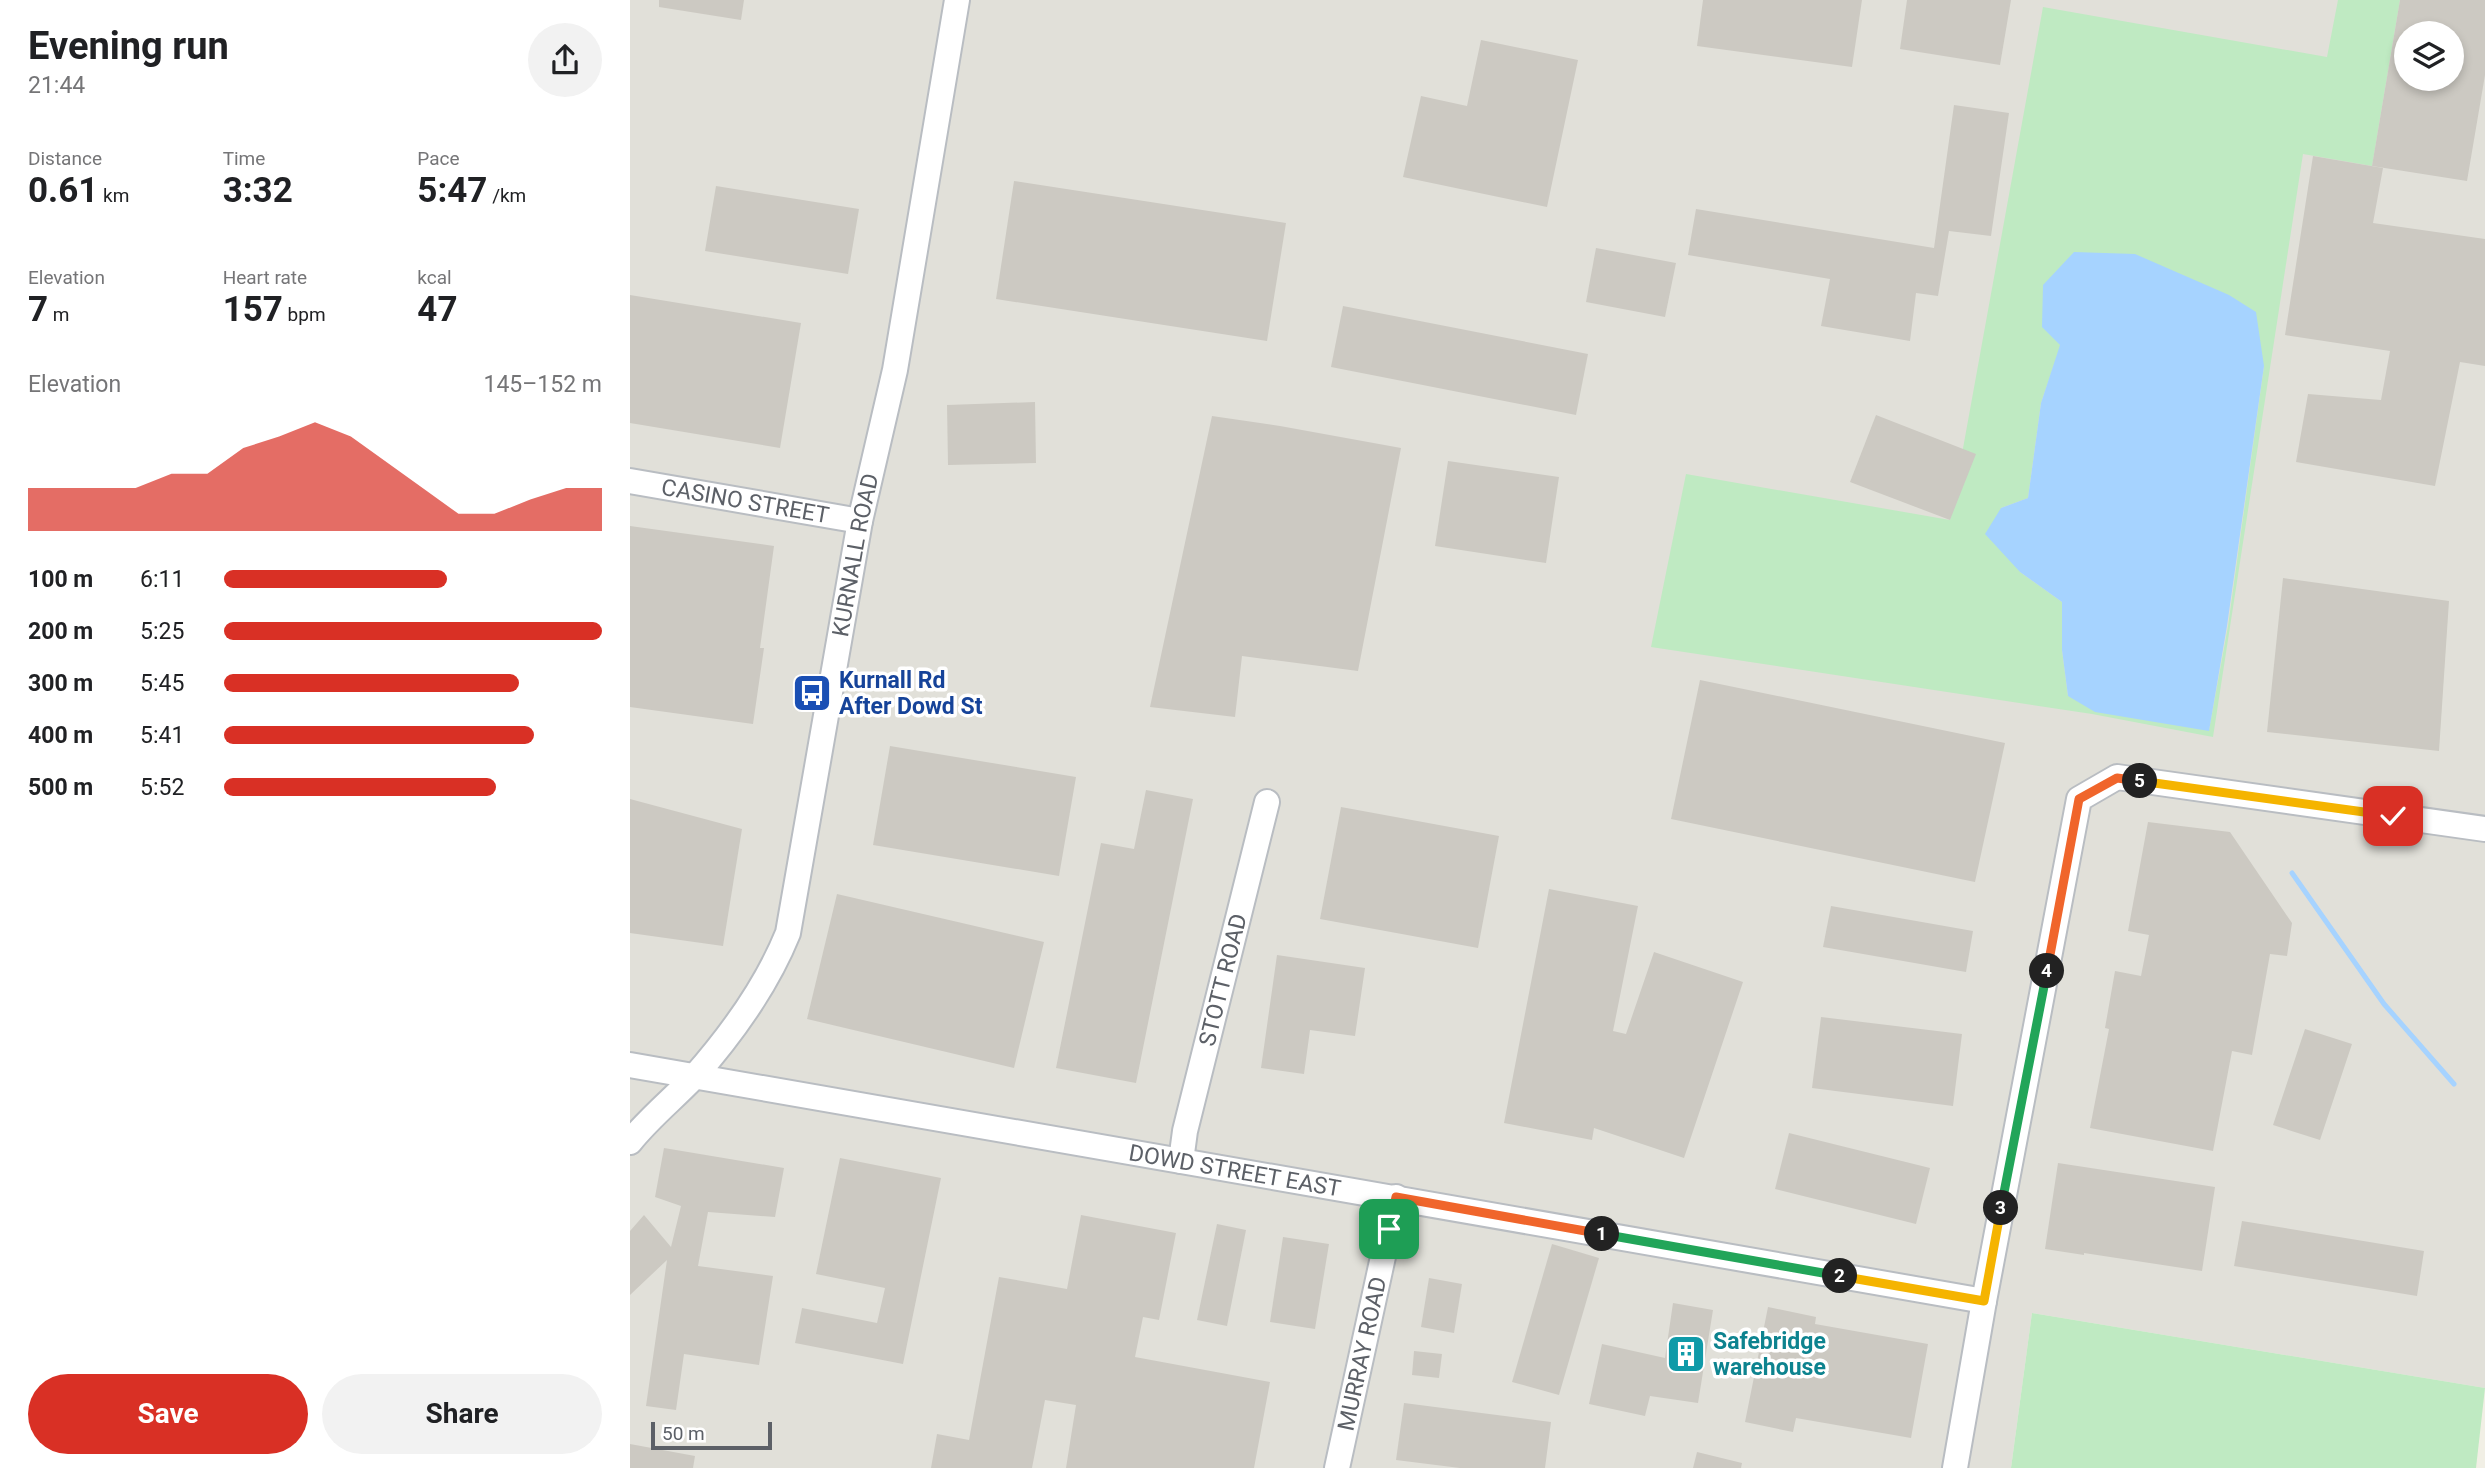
<!DOCTYPE html>
<meta charset="utf-8">
<style>
:root{--surface:#fff;--page:#f2f2f2;--text:#202124;--muted:#757577;--accent:#d93025}
body{margin:0;font-family:Roboto,sans-serif;background:var(--page);color:var(--text);height:100vh;display:flex;flex-direction:column;font-size:26px;white-space:nowrap}
*{box-sizing:border-box;margin:0}
p{font-size:23px;color:var(--muted)}
.icon{flex:none;width:38px;height:38px;fill:none;stroke:currentColor;stroke-width:2;stroke-linecap:round;stroke-linejoin:round}
.map{position:relative;flex:1;overflow:hidden}
.drawer{display:flex;flex-direction:column;background:var(--surface);width:630px}
.drawer>*{flex:none}
.fabs{position:absolute;left:1764px;top:21px;display:grid;gap:14px}
.fabs a{display:grid;place-items:center;width:70px;height:70px;border-radius:50%;background:var(--surface);box-shadow:0 4px 10px #0003;font-size:35px}
.scale{position:absolute;left:21px;bottom:18px;width:121px;box-sizing:border-box;padding-left:7px;border:4px solid #5c6067;border-top:0;font-size:19px;line-height:24px;white-space:nowrap;color:#5c6067;-webkit-text-stroke:5px #fff;paint-order:stroke}
.pin{position:absolute;display:grid;place-items:center;width:60px;height:60px;color:#fff;margin:-30px;border-radius:14px;box-shadow:0 4px 10px #0006}
.km{position:absolute;width:35px;height:35px;margin:-18px;border-radius:50%;background:#222;color:#fff;font-size:19px;line-height:35px;text-align:center}
.round{display:grid;place-items:center;flex:none;width:74px;height:74px;border-radius:37px;background:var(--page)}
.overview{display:flex;align-items:center;justify-content:space-between;height:119px;padding:0 28px}
h1{font-size:38px;font-weight:700;line-height:52px}
.stats{display:grid;grid-template-columns:repeat(3,1fr);gap:10px;height:119px;padding:7px 28px}
.stats div{display:grid;align-content:center}
.stats b{font-size:35px;font-weight:700}
.stats small{font-size:19px;font-weight:400}
.stats p{font-size:19px}
.chart{height:196px;padding:14px 28px}
.chart p{display:flex;justify-content:space-between}
.chart svg{width:100%;height:126px;margin-top:7px;fill:var(--accent);opacity:.7}
.button{display:flex;gap:14px;margin-top:auto;padding:14px 28px}
.button a{flex:1;height:80px;border-radius:42px;background:var(--accent);color:#fff;font-size:28px;font-weight:700;line-height:80px;text-align:center}
.button a+a{background:var(--page);color:var(--text)}
ul{padding:0 28px;list-style:none;font-size:23px}
li{display:grid;grid-template-columns:112px 84px 1fr;align-items:center;height:52px}
li i{height:18px;border-radius:9px;background:var(--accent)}
main{display:flex;flex:1;min-height:0}
.map>svg:first-child{display:block}
.industrial{fill:#e1e0d9;fill-rule:evenodd}
.green{fill:#bfeac2;fill-rule:evenodd}
.water{fill:#a6d3ff}
.lines{fill:none;stroke-linecap:round;stroke-linejoin:round}
.stream{stroke:#a6d3ff;stroke-width:5}
.building{fill:#ccc9c2;fill-rule:evenodd}
.minor-casing{stroke:#b9bdc2;stroke-width:28}
.minor{stroke:#fff;stroke-width:24}
.split-1-casing{stroke:#fff;stroke-width:14}
.split-2-casing{stroke:#fff;stroke-width:14}
.split-3-casing{stroke:#fff;stroke-width:14}
.split-4-casing{stroke:#fff;stroke-width:14}
.split-5-casing{stroke:#fff;stroke-width:14}
.split-6-casing{stroke:#fff;stroke-width:14}
.split-1{stroke:#f0652b;stroke-width:9}
.split-2{stroke:#22a559;stroke-width:9}
.split-3{stroke:#f5b400;stroke-width:9}
.split-4{stroke:#22a559;stroke-width:9}
.split-5{stroke:#f0652b;stroke-width:9}
.split-6{stroke:#f5b400;stroke-width:9}
.labels{text-anchor:middle;dominant-baseline:central;stroke-width:7;stroke-linejoin:round;paint-order:stroke}
.street-label{font-size:23px;fill:#5c6067;stroke:#fff}
.transit-label{font-size:23px;font-weight:bold;fill:#164399;stroke:#fff;text-anchor:start}
.culture-label{font-size:23px;font-weight:bold;fill:#0d838f;stroke:#fff;text-anchor:start}
</style>
<main>
<section class="drawer">
<div class="overview"><div><h1>Evening run</h1><p>21:44</p></div><a class="round"><svg class="icon" aria-label="share" viewBox="0 0 24 24"><path d="M12 15V3M7 8l5-5 5 5M5 13v7h14v-7"/></svg></a></div>
<div class="stats">
<div><p>Distance</p><b>0.61<small> km</small></b></div>
<div><p>Time</p><b>3:32</b></div>
<div><p>Pace</p><b>5:47<small> /km</small></b></div>
</div>
<div class="stats">
<div><p>Elevation</p><b>7<small> m</small></b></div>
<div><p>Heart rate</p><b>157<small> bpm</small></b></div>
<div><p>kcal</p><b>47</b></div>
</div>
<div class="chart"><p><span>Elevation</span>145–152 m</p>
<svg viewBox="0 0 160 44" preserveAspectRatio="none"><path d="M0 44V29L10 29L20 29L30 29L40 24L50 24L60 15L70 11L80 6L90 11L100 20L110 29L120 38L130 38L140 33L150 29L160 29V44z"/></svg>
</div>
<ul>
<li><b>100 m</b>6:11<i style="width:59%"></i></li>
<li><b>200 m</b>5:25<i style="width:100%"></i></li>
<li><b>300 m</b>5:45<i style="width:78%"></i></li>
<li><b>400 m</b>5:41<i style="width:82%"></i></li>
<li><b>500 m</b>5:52<i style="width:72%"></i></li>
</ul>
<div class="button"><a>Save</a><a>Share</a></div>
</section>
<div class="map">
<svg width="1855" height="1468" viewBox="0 0 1855 1468">
<rect width="100%" height="100%" fill="#f1efe5"/>
<path class="industrial" d="M0 0H1855V1388L1402 1313 1381 1468H0ZM1776 33H1822V79H1776Z"/>
<g class="green">
<path d="M1708 0H1770L1742 166 1673 154 1583 737 1462 714 1021 647 1056 474 1320 520 1413 7 1697 57ZM1431 344 1634 366 1598 626 1579 730 1537 722 1438 696 1432 650V602L1390 572 1371 508 1398 498 1411 403Z"/>
<polygon points="1402,1313 1855,1388 1846,1468 1381,1468"/>
</g>
<polygon class="water" points="1444,252 1505,254 1599,295 1626,312 1634,366 1597,626 1579,731 1465,712 1438,696 1432,650 1432,602 1390,572 1355,534 1371,508 1398,498 1411,403 1430,345 1412,327 1413,285"/>
<g class="lines">
<polyline class="stream" points="1662,873 1754,1004 1824,1084"/>
</g>
<g class="building">
<polygon points="29,0 114,0 111,20 29,7"/>
<polygon points="1073,0 1232,0 1222,67 1067,46"/>
<polygon points="1277,0 1381,0 1370,65 1270,49"/>
<path d="M1770 0H1855V75L1837 181 1742 166ZM1776 33H1822V79H1776Z"/>
<polygon points="851,40 948,60 917,207 773,177 791,96 837,106"/>
<polygon points="1324,105 1379,113 1361,236 1319,231 1308,296 1286,293 1280,341 1191,326 1200,279 1058,255 1066,209 1304,248"/>
<polygon points="1683,156 1753,168 1743,223 1855,239 1855,366 1830,362 1805,486 1666,462 1678,394 1751,400 1760,351 1655,335"/>
<polygon points="384,181 656,223 637,341 366,299"/>
<polygon points="86,186 229,209 218,274 75,251"/>
<polygon points="966,248 1046,263 1035,317 956,302"/>
<polygon points="0,295 171,323 150,448 0,423"/>
<polygon points="713,306 958,354 946,415 701,367"/>
<polygon points="405,402 406,463 318,465 317,405"/>
<polygon points="1246,415 1346,454 1320,520 1220,482"/>
<polygon points="582,416 650,426 771,448 728,671 612,656 605,717 520,707"/>
<polygon points="818,461 929,477 916,563 805,546"/>
<polygon points="0,526 144,546 130,648 134,648 123,724 0,707"/>
<polygon points="1653,578 1819,601 1809,751 1637,732"/>
<polygon points="1070,680 1375,743 1345,882 1041,819"/>
<polygon points="260,746 446,777 429,876 243,845"/>
<polygon points="516,790 563,799 506,1083 426,1068 471,843 504,849"/>
<polygon points="0,799 112,829 93,946 0,933"/>
<polygon points="711,807 869,836 848,948 690,919"/>
<polygon points="1518,822 1600,832 1662,923 1657,956 1640,954 1622,1055 1602,1051 1583,1151 1460,1128 1479,1029 1475,1028 1485,971 1511,976 1519,935 1498,931"/>
<polygon points="919,889 1008,906 983,1031 996,1034 1024,952 1113,982 1054,1158 964,1128 962,1140 874,1123"/>
<polygon points="207,894 414,942 384,1068 177,1019"/>
<polygon points="1201,906 1343,931 1336,972 1193,947"/>
<polygon points="647,955 735,968 725,1036 680,1030 674,1074 631,1068"/>
<polygon points="1191,1017 1332,1034 1323,1106 1182,1088"/>
<polygon points="1675,1029 1722,1044 1690,1140 1643,1125"/>
<polygon points="1159,1133 1300,1168 1286,1224 1145,1189"/>
<polygon points="34,1148 154,1168 145,1217 78,1212 68,1266 143,1276 129,1365 54,1354 46,1410 16,1406 37,1260 0,1295 0,1231 14,1215 41,1247 51,1206 25,1197"/>
<polygon points="210,1158 311,1178 273,1364 165,1343 172,1308 247,1323 255,1288 186,1274"/>
<polygon points="1428,1163 1585,1187 1572,1271 1454,1253 1454,1255 1415,1249"/>
<polygon points="451,1215 546,1233 529,1320 513,1317 505,1357 640,1382 624,1468 436,1468 446,1405 415,1400 402,1468 301,1468 307,1434 339,1440 369,1277 437,1289"/>
<polygon points="1612,1221 1794,1251 1787,1296 1604,1266"/>
<polygon points="587,1224 616,1230 597,1326 567,1320"/>
<polygon points="653,1237 699,1244 685,1329 640,1322"/>
<polygon points="922,1244 969,1258 929,1395 882,1382"/>
<polygon points="799,1278 832,1284 824,1333 791,1327"/>
<polygon points="1043,1303 1083,1310 1068,1403 1020,1396 1015,1416 959,1404 972,1344 1035,1358"/>
<polygon points="1138,1307 1186,1317 1185,1324 1298,1344 1281,1438 1166,1418 1163,1432 1115,1422"/>
<polygon points="784,1351 812,1354 809,1378 782,1375"/>
<polygon points="774,1403 921,1422 915,1468 830,1468 766,1460"/>
<polygon points="0,1444 65,1456 63,1468 0,1468"/>
<polygon points="1067,1452 1112,1463 1111,1468 1063,1468"/>
</g>
<g class="lines">
<g class="minor-casing">
<g id="minor">
<path id="s1" d="M0 481 230 521"/>
<path id="s2" d="M0 1065 1354 1301"/>
<path id="s3" d="M0 1142C19 1118 43 1099 64 1077 101 1035 137 985 158 933L230 521 265 370 327 0"/>
<path id="s4" d="M551 1161 555 1131 637 802"/>
<path id="s5" d="M707 1468 766 1197"/>
<polyline points="1325,1468 1354,1301 1449,799 1487,777 1855,829"/>
</g>
</g>
<use href="#minor" class="minor"/>
</g>
<g class="lines">
<g class="split-1-casing">
<polyline id="split-1" points="759,1229 766,1197 972,1234"/>
</g>
<g class="split-2-casing">
<polyline id="split-2" points="972,1234 1210,1276"/>
</g>
<g class="split-3-casing">
<polyline id="split-3" points="1210,1276 1354,1301 1371,1208"/>
</g>
<g class="split-4-casing">
<polyline id="split-4" points="1371,1208 1417,971"/>
</g>
<g class="split-5-casing">
<polyline id="split-5" points="1417,971 1449,799 1487,778 1510,781"/>
</g>
<g class="split-6-casing">
<polyline id="split-6" points="1510,781 1763,816"/>
</g>
<use href="#split-1" class="split-1"/>
<use href="#split-2" class="split-2"/>
<use href="#split-3" class="split-3"/>
<use href="#split-4" class="split-4"/>
<use href="#split-5" class="split-5"/>
<use href="#split-6" class="split-6"/>
</g>
<defs>
<g id="bus-square" transform="scale(2.0125)"><rect x="-9" y="-9" width="18" height="18" rx="4" fill="#1a4fb4" stroke="#fff"/><path d="M-5-6H5V4H4V6H2V4H-2V6H-4V4H-5ZM-3.5-4V0h7V-4ZM-3.5 1.2v1.5H-2V1.2ZM2 1.2v1.5H3.5V1.2Z" fill="#fff"/></g>
<g id="building-square" transform="scale(2.0125)"><rect x="-9" y="-9" width="18" height="18" rx="4" fill="#0f9aa8" stroke="#fff"/><path d="M-4-6H4V6H1V3H-1V6H-4ZM-2.5-4.3h1.7v1.8h-1.7ZM.8-4.3h1.7v1.8H.8ZM-2.5-1h1.7V.8h-1.7ZM.8-1h1.7V.8H.8Z" fill="#fff"/></g>
</defs>
<g fill-rule="evenodd">
<use href="#bus-square" x="182" y="693"/>
<use href="#building-square" x="1056" y="1354"/>
</g>
<g class="labels">
<g class="street-label">
<text stroke="none"><textPath href="#s1" startOffset="117">CASINO STREET</textPath></text>
<text stroke="none"><textPath href="#s3" startOffset="648">KURNALL ROAD</textPath></text>
<text stroke="none"><textPath href="#s4" startOffset="186">STOTT ROAD</textPath></text>
<text stroke="none"><textPath href="#s2" startOffset="614">DOWD STREET EAST</textPath></text>
<text stroke="none"><textPath href="#s5" startOffset="117">MURRAY ROAD</textPath></text>
</g>
<g class="transit-label">
<text x="209" y="680">Kurnall Rd<tspan x="209" dy="26">After Dowd St</tspan></text>
</g>
<g class="culture-label">
<text x="1083" y="1341">Safebridge<tspan x="1083" dy="26">warehouse</tspan></text>
</g>
</g>
</svg>
<div class="fabs">
<a><svg class="icon" aria-label="layers" viewBox="0 0 24 24"><path d="M12 4l9 5-9 5-9-5zM3 14l9 5 9-5"/></svg></a>
</div>
<div class="scale">50 m</div>
<div class="pin" style="left:759px;top:1229px;background:#1e9e55"><svg class="icon" aria-label="arrive" viewBox="0 0 24 24"><path d="M6 21V4h12l-3 4 3 4H6"/></svg></div>
<div class="pin" style="left:1763px;top:816px;background:#d93025"><svg class="icon" aria-label="check" viewBox="0 0 24 24"><path d="M5 12l5 5 9-10"/></svg></div>
<b class="km" style="left:972px;top:1234px">1</b>
<b class="km" style="left:1210px;top:1276px">2</b>
<b class="km" style="left:1371px;top:1208px">3</b>
<b class="km" style="left:1417px;top:971px">4</b>
<b class="km" style="left:1510px;top:781px">5</b>
</div>
</main>
